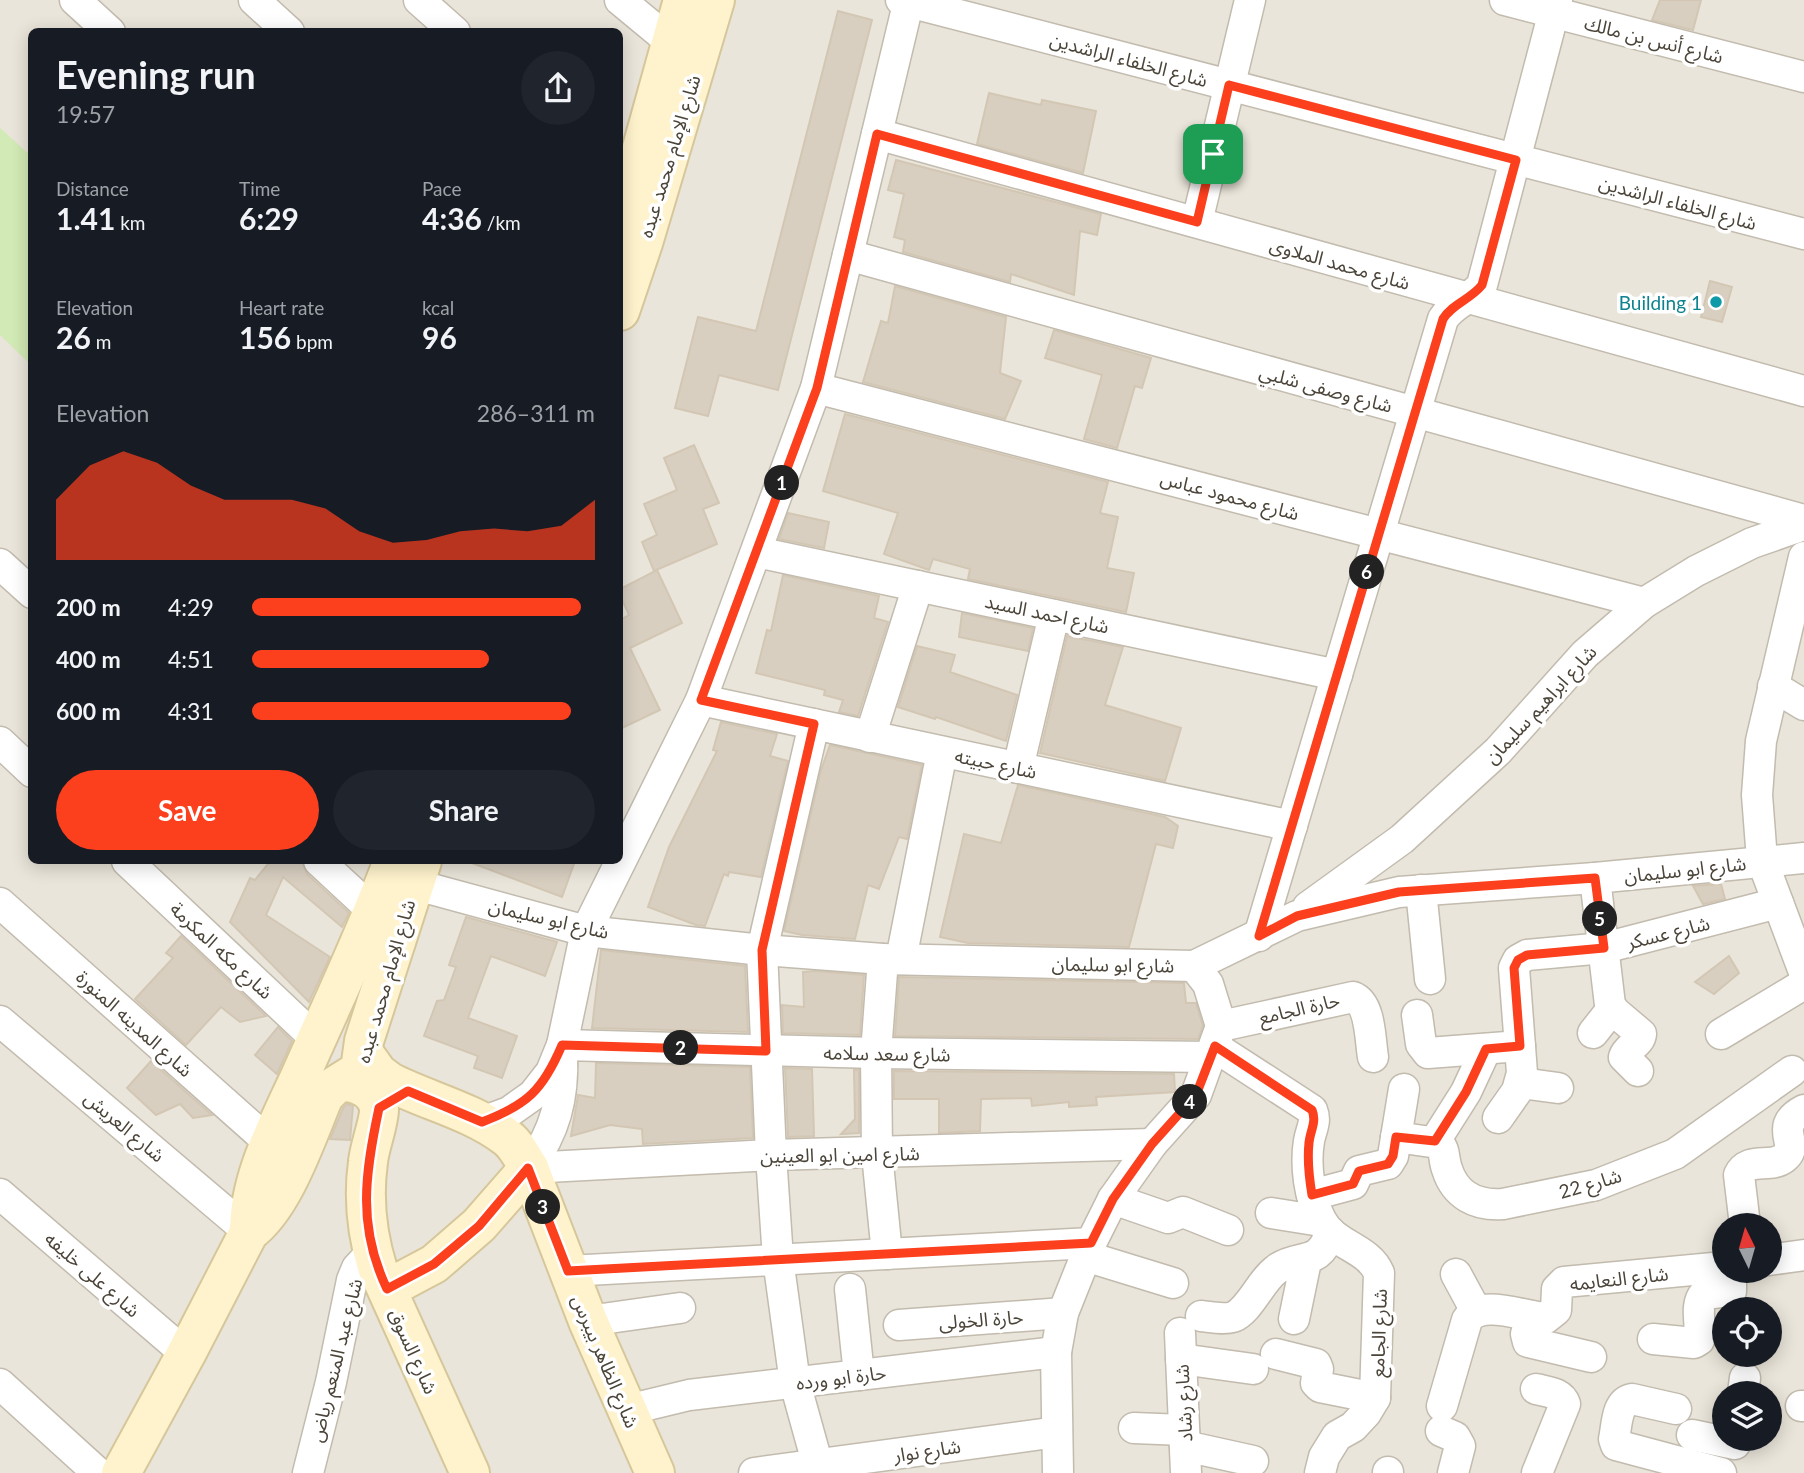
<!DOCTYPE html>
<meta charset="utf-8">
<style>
:root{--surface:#171b24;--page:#20242c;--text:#f1f3f6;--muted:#9ea1a6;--accent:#fc3f1d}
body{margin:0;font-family:Lato,"Noto Sans Arabic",sans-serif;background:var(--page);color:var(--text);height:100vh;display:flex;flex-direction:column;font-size:26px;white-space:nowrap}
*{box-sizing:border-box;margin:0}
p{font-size:23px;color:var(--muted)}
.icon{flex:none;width:38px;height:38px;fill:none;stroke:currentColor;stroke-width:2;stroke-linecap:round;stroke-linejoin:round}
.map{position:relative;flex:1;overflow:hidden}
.side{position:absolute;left:28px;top:28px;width:595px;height:836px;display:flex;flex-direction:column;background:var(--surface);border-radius:10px;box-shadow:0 4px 18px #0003}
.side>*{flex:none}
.needle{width:46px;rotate:355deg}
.buttons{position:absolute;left:1712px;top:1213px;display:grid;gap:14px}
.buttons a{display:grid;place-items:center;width:70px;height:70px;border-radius:50%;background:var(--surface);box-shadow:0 4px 18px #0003;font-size:35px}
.pin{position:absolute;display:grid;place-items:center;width:60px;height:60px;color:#fff;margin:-30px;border-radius:14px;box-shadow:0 4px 10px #0006}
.km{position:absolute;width:35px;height:35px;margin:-18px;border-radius:50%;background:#222;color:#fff;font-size:19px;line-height:35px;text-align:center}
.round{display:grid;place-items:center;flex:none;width:74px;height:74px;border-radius:37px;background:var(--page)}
.summary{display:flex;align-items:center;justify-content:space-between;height:119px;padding:0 28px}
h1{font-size:38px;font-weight:700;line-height:52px}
.stats{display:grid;grid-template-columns:repeat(3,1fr);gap:10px;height:119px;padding:7px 28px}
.stats div{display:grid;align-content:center}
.stats b{font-size:30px;font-weight:700}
.stats small{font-size:19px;font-weight:400}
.stats p{font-size:19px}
.chart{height:196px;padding:14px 28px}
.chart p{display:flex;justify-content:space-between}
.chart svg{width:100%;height:126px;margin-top:7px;fill:var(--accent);opacity:.7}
.action{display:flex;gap:14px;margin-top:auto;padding:14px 28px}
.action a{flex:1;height:80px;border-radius:42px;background:var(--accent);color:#fff;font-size:28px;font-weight:700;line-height:80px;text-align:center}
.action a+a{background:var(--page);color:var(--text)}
ul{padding:0 28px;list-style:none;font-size:23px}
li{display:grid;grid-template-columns:112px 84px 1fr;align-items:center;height:52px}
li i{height:18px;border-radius:9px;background:var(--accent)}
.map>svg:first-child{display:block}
.residential{fill:#eae5da;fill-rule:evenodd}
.green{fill:#d2eab5}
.building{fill:#d8cfc1;stroke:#d3c7b4;stroke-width:2}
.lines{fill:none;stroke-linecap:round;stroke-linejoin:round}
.minor-casing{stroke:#c2bbae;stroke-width:33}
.secondary-casing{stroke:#d6c79b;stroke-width:42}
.minor{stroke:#fff;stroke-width:30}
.secondary{stroke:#fff3cd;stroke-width:38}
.route-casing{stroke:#fff;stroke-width:14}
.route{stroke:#fc3f1d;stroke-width:9}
.culture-dot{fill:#0f9aa8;stroke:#fff;stroke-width:2.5}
.labels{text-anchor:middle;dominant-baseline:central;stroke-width:7;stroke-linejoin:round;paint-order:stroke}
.street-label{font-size:19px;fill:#4b4439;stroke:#fff}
.culture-label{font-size:19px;fill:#0d838f;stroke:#fff;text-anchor:end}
</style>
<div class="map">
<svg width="1804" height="1473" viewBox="0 0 1804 1473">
<rect width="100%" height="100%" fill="#f6f3ec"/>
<path class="residential" d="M0 0H1804V1473H0ZM32 32H620V861H32ZM1724 1225H1769V1270H1724ZM1724 1309H1769V1354H1724ZM1724 1393H1769V1438H1724Z"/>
<polygon class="green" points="0,128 31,156 31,365 0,335"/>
<g class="building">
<polygon points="1660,0 1701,0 1693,30 1652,20"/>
<polygon points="838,11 872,20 778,390 719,375 708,416 675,408 698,317 756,331"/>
<polygon points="989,93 1041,105 1042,100 1096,111 1083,173 977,144"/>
<polygon points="896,160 1101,214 1097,235 1080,231 1074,295 1011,274 1010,282 903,252 905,240 894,237 904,194 888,190"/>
<polygon points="1710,281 1732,287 1722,322 1701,317"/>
<polygon points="895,286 1006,317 1000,373 1021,381 1005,419 863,382 881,321 888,323"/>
<polygon points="1054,330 1151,358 1142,388 1135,386 1117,448 1084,439 1102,375 1045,358"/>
<polygon points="845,414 1108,482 1100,513 1118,517 1107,568 1134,573 1126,612 968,579 970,569 933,559 929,570 884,554 898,513 823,491"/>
<polygon points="694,445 719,503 703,509 717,544 654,571 642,542 657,535 644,504 677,490 664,458"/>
<polygon points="788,513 829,522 824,548 779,539"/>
<polygon points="657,570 682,623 630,648 660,710 620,729 620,620 629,615 620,595 620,589"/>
<polygon points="783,575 879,596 874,618 888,622 858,716 839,712 843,700 824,695 825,690 756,673 767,630 771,631"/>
<polygon points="962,613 1033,628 1028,651 959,637"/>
<polygon points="1067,636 1123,647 1105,705 1181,728 1165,781 1040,753"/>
<polygon points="917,646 955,655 950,672 1017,695 1006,741 936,717 935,719 898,707"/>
<polygon points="721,722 777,734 770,756 788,761 761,877 729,872 728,876 724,874 705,926 696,925 648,907 669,847 717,751 713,750"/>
<polygon points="830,745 922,765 907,839 899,837 879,889 868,885 855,939 802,935 784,931 821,770"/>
<polygon points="1018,785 1165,817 1178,826 1173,848 1156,844 1129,947 968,943 940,937 964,834 1001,843"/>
<polygon points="264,861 302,861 307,874 349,913 342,927 283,877 266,915 330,957 309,1002 230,922 250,878 255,880 268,864"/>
<polygon points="472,861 575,861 562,897 472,863"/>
<polygon points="1721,884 1725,899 1703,904 1693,886"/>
<polygon points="466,917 557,942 545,976 491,956 468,1018 517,1036 502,1078 474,1068 478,1056 424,1036 437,1001 444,1000 456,967 449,965"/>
<polygon points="181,936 266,1016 240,1022 221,1007 186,1045 135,999 173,958 166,953"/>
<polygon points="601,950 745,966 748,1032 592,1028"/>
<polygon points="1729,956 1739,973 1714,994 1695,982"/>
<polygon points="815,971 864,975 860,1035 783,1033 782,1005 804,1007 803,972"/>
<polygon points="899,977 1184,983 1186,1003 1196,1003 1203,1026 1198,1039 895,1036"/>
<polygon points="278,1027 292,1041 277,1074 255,1055"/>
<polygon points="151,1061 212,1115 193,1118 180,1104 156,1115 127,1088"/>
<polygon points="596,1063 750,1067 753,1138 643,1144 642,1129 610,1125 571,1136 578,1095 595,1098"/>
<polygon points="785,1068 812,1069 814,1136 788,1137"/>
<polygon points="854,1070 859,1070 859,1133 841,1134 855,1119"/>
<polygon points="894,1071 1174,1074 1175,1092 1096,1097 1097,1105 1069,1107 1069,1102 1032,1106 1031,1098 981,1099 980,1131 939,1133 939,1099 894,1099"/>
<polygon points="347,1104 353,1106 350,1140 330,1139 343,1108"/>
</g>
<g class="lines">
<g class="minor-casing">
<g id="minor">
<polyline points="75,0 110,32"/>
<polyline points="254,0 289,32"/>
<polyline points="419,0 455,32"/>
<polyline points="620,0 672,43"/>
<polyline points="901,0 1804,234"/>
<polyline points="1505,0 1804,77"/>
<polyline points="877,134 1804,391"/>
<polyline points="1197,222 1250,0"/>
<polyline points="848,255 1804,520"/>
<polyline points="816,388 1644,603"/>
<polyline points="757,552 1337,675"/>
<polyline points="1804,557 1761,741 1757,795 1762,860 1804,972"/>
<polyline points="0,564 32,593"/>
<polyline points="1773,686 1804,705"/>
<polyline points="701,700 1292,826"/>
<polyline points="814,724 762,950 771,1155 778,1259 795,1383 820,1473"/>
<polyline points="870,737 918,586"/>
<polyline points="0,742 32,772"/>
<polyline points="1018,768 1054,615"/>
<polyline points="127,861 316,1039"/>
<polyline points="319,861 374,912"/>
<path d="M1595 878 1610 1005 1615 1012 1641 1034C1640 1044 1627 1047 1624 1057L1638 1071"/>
<polyline points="413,884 586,931 762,950 883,959 1194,966 1297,916 1399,892 1595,878 1804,858"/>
<polyline points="1421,890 1430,979"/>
<polyline points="0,903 270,1143"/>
<polyline points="1308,907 1402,839 1498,751 1585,654 1644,603 1696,571 1752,543 1804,525"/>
<path d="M1259 936 1443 319C1453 303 1470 300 1482 285L1557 0"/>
<polyline points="883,959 876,1053 877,1154 887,1254"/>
<polyline points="901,959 942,752"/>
<polyline points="1417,1015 1421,1044 1428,1053 1520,1046"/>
<polyline points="0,1021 249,1232"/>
<path d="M1221 1026 1353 997C1371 1004 1370 1040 1373 1057"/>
<polyline points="1593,1033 1612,1009"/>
<polyline points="1721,1034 1804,984"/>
<polyline points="562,1045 876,1053 1212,1057"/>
<path d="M1215 1047 1312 1110C1317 1122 1311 1129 1309 1141 1305 1165 1309 1197 1321 1220 1334 1246 1368 1247 1379 1273L1375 1398 1366 1413 1353 1427 1337 1436 1324 1457 1320 1473"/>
<polyline points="1521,1083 1558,1088"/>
<polyline points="1498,1118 1517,1091 1522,1073 1514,968 1518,960 1527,955 1604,948 1778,903"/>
<polyline points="482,1122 509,1112 533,1095 551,1072 562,1045 586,931 701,700 816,388 909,0"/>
<path d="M1396 1137 1438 1143C1446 1150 1443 1159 1447 1169 1455 1195 1476 1206 1503 1204L1596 1185 1675 1154 1792 1071"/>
<polyline points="1435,1141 1466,1092 1486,1049"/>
<polyline points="529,1168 771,1155 1152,1144"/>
<path d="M529 1168C555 1131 564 1099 562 1054"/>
<polyline points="0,1194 186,1354"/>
<polyline points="1312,1195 1353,1184 1359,1171 1388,1164 1393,1156 1404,1089"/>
<polyline points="1113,1199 1168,1218 1183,1212 1228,1230"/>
<polyline points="1271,1213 1321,1221"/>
<path d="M1745 1225 1739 1175C1748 1156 1770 1169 1784 1158 1802 1144 1771 1127 1804 1110"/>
<polyline points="1085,1256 1173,1283"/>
<polyline points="1769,1260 1804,1255"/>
<polyline points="568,1271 1091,1243"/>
<polyline points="1456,1274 1476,1311"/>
<polyline points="850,1289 859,1375"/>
<path d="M1201 1316C1211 1317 1223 1320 1233 1317 1250 1310 1261 1280 1277 1269 1299 1253 1320 1268 1330 1232"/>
<polyline points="1531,1316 1526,1334 1528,1342 1591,1357"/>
<polyline points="1294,1319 1306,1261"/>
<polyline points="588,1321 680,1308"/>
<polyline points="899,1325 1063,1313"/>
<polyline points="1180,1333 1186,1473"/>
<path d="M1653 1339 1694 1343 1699 1340C1702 1325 1694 1306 1704 1294L1731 1291V1270"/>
<polyline points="1276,1354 1316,1364 1318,1369 1316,1383 1320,1387 1375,1398"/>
<polyline points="1181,1359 1253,1369"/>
<polyline points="0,1384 98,1473"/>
<path d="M1536 1389C1547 1392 1561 1392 1565 1404L1537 1473"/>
<polyline points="1743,1393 1745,1378"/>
<path d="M1442 1406 1467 1320C1481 1298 1524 1317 1546 1318L1556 1310 1557 1289 1564 1282 1724 1267"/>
<polyline points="1801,1406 1804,1406"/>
<path d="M1676 1409 1632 1399C1616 1402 1617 1426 1614 1439L1616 1445 1721 1473"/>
<polyline points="627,1410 689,1395 1056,1352"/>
<polyline points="1134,1428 1184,1430"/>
<polyline points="1441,1431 1455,1437 1460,1446 1453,1473"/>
<polyline points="1692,1435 1735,1444"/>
<polyline points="1185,1446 1253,1461"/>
<polyline points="308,1473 331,1382 352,1280 357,1268 372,1252"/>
<polyline points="754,1473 1057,1432"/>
<polyline points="1058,1473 1056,1352 1063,1313 1091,1243 1113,1199 1152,1144 1196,1095 1221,1026 1208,984 1194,966"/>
<polyline points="1388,1473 1388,1472"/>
</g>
</g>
<g class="secondary-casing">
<g id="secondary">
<polyline points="620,227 683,0"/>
<polyline points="620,311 643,243 715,0"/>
<path d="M363 1052 378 1073 390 1082C427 1101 472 1111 506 1137 516 1144 522 1157 529 1168L588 1321 655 1473"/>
<path d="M342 1082C358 1082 376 1090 379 1108 380 1120 369 1148 368 1162 363 1198 367 1235 378 1270L470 1473"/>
<path d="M249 1232C249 1176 279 1123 302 1072 333 1002 366 933 393 861"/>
<polyline points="387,1289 434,1264 479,1225 529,1168"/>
<path d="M121 1473 186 1354 249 1232C284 1207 307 1136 324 1096L333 1087 360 1070 364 1041 422 861"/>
</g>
</g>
<use href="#minor" class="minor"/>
<use href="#secondary" class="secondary"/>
</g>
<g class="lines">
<g class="route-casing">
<path id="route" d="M1229 85 1516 160 1482 285C1470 300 1453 303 1443 319L1259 936 1297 916 1399 892 1595 878 1604 948 1527 955 1518 960 1514 968 1520 1046 1486 1049 1466 1092 1435 1141 1396 1137 1393 1156 1388 1164 1359 1171 1353 1184 1312 1195C1309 1177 1307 1161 1309 1143 1310 1131 1317 1122 1312 1110L1215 1046 1196 1095 1152 1144 1113 1199 1091 1243 568 1271 528 1168 479 1226 434 1264 387 1289C357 1226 365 1174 379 1108L408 1091 482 1122C527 1105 543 1090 562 1045L766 1051 762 950 814 724 701 700 817 388 877 134 1197 222Z"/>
</g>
<use href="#route" class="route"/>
</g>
<circle class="culture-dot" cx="1716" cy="302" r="7"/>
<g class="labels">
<g class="street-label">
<text transform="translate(1654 39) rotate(14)">شارع أنس بن مالك</text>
<text transform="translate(1129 59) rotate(15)">شارع الخلفاء الراشدين</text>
<text transform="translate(669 156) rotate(-73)">شارع الإمام محمد عبده</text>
<text transform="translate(1678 202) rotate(15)">شارع الخلفاء الراشدين</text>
<text transform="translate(1340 263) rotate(16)">شارع محمد الملاوى</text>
<text transform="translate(1326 388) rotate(15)">شارع وصفى شلبي</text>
<text transform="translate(1230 495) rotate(15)">شارع محمود عباس</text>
<text transform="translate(1047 613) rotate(12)">شارع احمد السيد</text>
<text transform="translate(1540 704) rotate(-47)">شارع ابراهيم سليمان</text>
<text transform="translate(996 763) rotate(12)">شارع حبيته</text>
<text transform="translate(1685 869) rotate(-6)">شارع ابو سليمان</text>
<text transform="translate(549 918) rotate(13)">شارع ابو سليمان</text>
<text transform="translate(1668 932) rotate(-14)">شارع عسكر</text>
<text transform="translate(222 950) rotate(43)">شارع مكه المكرمة</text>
<text transform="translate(1113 964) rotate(1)">شارع ابو سليمان</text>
<text transform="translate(385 981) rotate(-74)">شارع الإمام محمد عبده</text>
<text transform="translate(1299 1008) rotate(-13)">حارة الجامع</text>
<text transform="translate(135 1023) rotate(42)">شارع المدينه المنورة</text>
<text transform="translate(887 1053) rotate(1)">شارع سعد سلامه</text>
<text transform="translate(125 1126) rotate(40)">شارع العريش</text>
<text transform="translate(840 1154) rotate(-1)">شارع امين ابو العينين</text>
<text transform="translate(1590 1183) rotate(-16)">شارع 22</text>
<text transform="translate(93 1274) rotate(41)">شارع على خليفه</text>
<text transform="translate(1619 1278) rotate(-6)">شارع النعايمه</text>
<text transform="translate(981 1319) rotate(-4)">حارة الخولى</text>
<text transform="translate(1378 1333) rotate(-88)">شارع الجامع</text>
<text transform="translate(414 1351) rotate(66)">شارع السوق</text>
<text transform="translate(335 1360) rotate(-76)">شارع عبد المنعم رياض</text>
<text transform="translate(606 1361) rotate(67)">شارع الظاهر بيبرس</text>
<text transform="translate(841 1377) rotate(-7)">حارة ابو ورده</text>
<text transform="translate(1183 1403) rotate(-93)">شارع رشاد</text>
<text transform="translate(927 1450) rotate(-8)">شارع نوار</text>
</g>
<g class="culture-label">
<text x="1702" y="302">Building 1</text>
</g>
</g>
</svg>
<div class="buttons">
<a><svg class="needle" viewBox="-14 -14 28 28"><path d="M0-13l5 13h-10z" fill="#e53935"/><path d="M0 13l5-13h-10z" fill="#9ea1a6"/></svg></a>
<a><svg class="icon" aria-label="locate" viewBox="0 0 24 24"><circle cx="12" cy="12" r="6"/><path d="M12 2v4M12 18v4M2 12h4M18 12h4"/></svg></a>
<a><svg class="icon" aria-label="layers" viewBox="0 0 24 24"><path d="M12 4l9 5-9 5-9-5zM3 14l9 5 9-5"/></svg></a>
</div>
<div class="pin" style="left:1213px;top:154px;background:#1e9e55"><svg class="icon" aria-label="arrive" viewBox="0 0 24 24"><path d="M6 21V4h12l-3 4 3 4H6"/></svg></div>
<b class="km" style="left:782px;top:483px">1</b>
<b class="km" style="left:681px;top:1048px">2</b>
<b class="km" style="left:543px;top:1207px">3</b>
<b class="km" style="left:1190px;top:1102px">4</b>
<b class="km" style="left:1600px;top:919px">5</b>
<b class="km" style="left:1367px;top:572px">6</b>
<section class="side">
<div class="summary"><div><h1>Evening run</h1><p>19:57</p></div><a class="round"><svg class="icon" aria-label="share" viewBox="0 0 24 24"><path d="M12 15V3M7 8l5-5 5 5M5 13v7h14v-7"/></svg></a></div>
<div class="stats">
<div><p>Distance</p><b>1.41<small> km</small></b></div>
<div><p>Time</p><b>6:29</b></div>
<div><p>Pace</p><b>4:36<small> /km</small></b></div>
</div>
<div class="stats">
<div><p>Elevation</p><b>26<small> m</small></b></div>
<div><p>Heart rate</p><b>156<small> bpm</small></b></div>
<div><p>kcal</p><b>96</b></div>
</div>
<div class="chart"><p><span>Elevation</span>286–311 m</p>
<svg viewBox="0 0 160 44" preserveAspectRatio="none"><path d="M0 44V23L10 11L20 6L30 10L40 18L50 23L60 23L70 23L80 26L90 34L100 38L110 37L120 34L130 33L140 34L150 32L160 23V44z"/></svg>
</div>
<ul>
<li><b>200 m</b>4:29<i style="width:96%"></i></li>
<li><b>400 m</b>4:51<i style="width:69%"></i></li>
<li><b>600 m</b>4:31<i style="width:93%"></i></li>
</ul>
<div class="action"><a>Save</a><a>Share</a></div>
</section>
</div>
